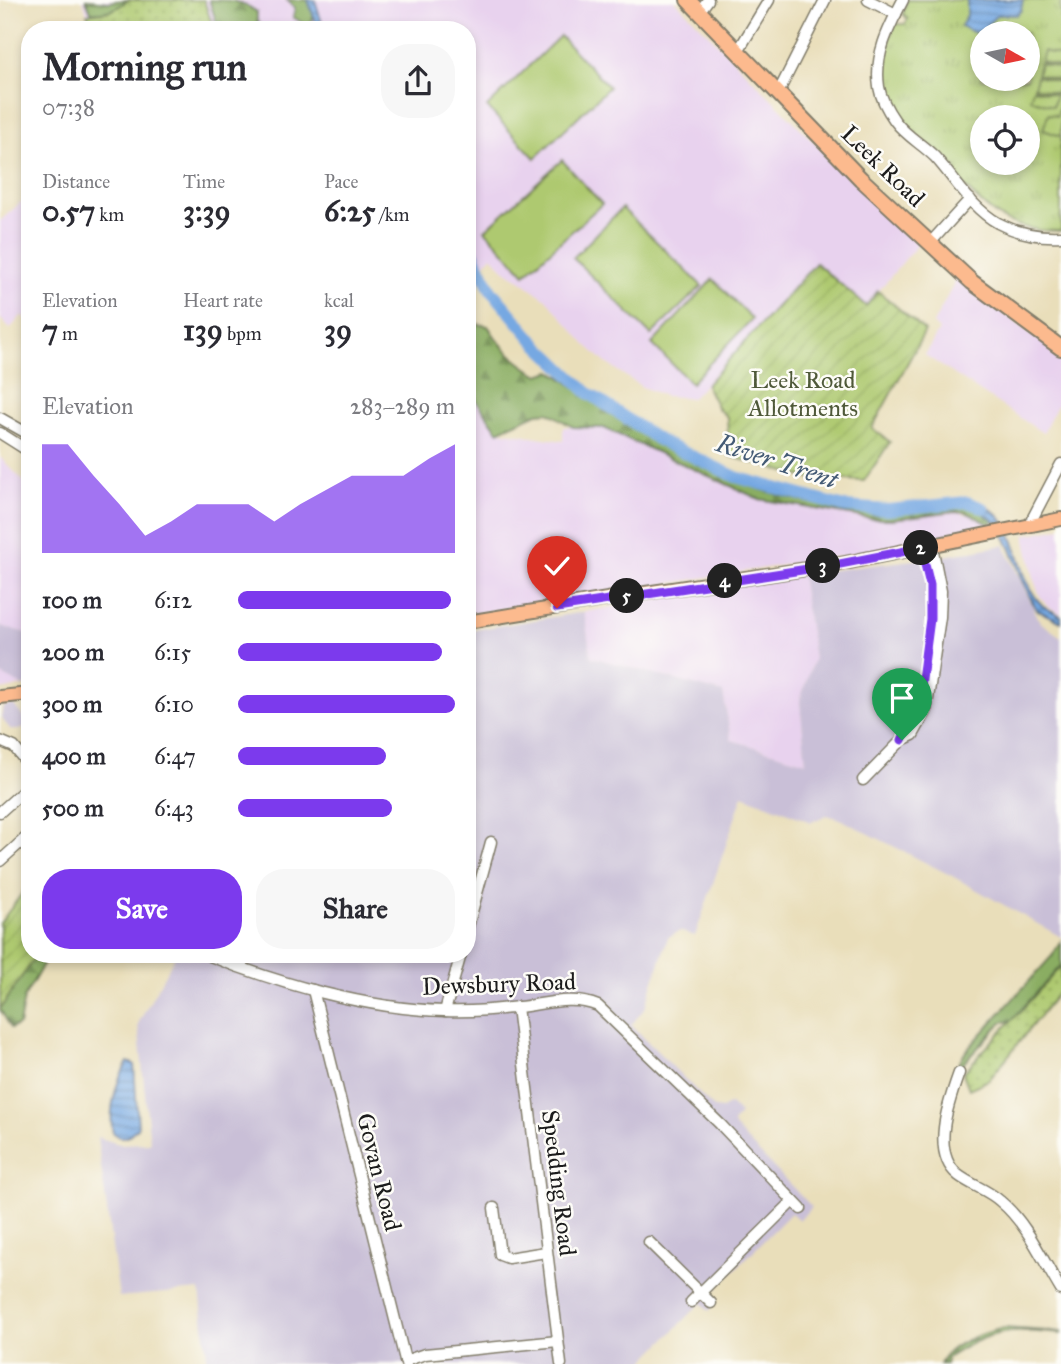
<!DOCTYPE html>
<meta charset="utf-8">
<style>
:root{--surface:#fff;--page:#f7f7f7;--text:#2b2b33;--muted:#7c7c81;--accent:#7c3aed}
body{margin:0;font-family:"IM FELL Great Primer",serif;background:var(--page);color:var(--text);height:100vh;display:flex;flex-direction:column;font-size:26px;white-space:nowrap}
*{box-sizing:border-box;margin:0}
p{font-size:23px;color:var(--muted)}
.icon{flex:none;width:38px;height:38px;fill:none;stroke:currentColor;stroke-width:2;stroke-linecap:round;stroke-linejoin:round}
.map{position:relative;flex:1;overflow:hidden}
.details{position:absolute;left:21px;top:21px;width:455px;height:942px;display:flex;flex-direction:column;background:var(--surface);border-radius:28px;box-shadow:0 4px 10px #0003}
.details>*{flex:none}
.needle{width:46px;rotate:99deg}
.fabs{position:absolute;left:970px;top:21px;display:grid;gap:14px}
.fabs a{display:grid;place-items:center;width:70px;height:70px;border-radius:50%;background:var(--surface);box-shadow:0 4px 10px #0003;font-size:35px}
.pin{position:absolute;display:grid;place-items:center;width:60px;height:60px;color:#fff;margin:-72px -30px;border-radius:50% 50% 50% 0;rotate:-45deg;box-shadow:0 0 7px #0007}
.pin .icon{rotate:45deg}
.km{position:absolute;width:35px;height:35px;margin:-18px;border-radius:50%;background:#222;color:#fff;font-size:19px;line-height:35px;text-align:center}
.round{display:grid;place-items:center;flex:none;width:74px;height:74px;border-radius:28px;background:var(--page)}
.summary{display:flex;align-items:center;justify-content:space-between;height:119px;padding:0 21px}
h1{font-size:38px;font-weight:700;line-height:52px}
.figures{display:grid;grid-template-columns:repeat(3,1fr);gap:10px;height:119px;padding:7px 21px}
.figures div{display:grid;align-content:center}
.figures b{font-size:30px;font-weight:700}
.figures small{font-size:19px;font-weight:400}
.figures p{font-size:19px}
.chart{height:196px;padding:14px 21px}
.chart p{display:flex;justify-content:space-between}
.chart svg{width:100%;height:126px;margin-top:7px;fill:var(--accent);opacity:.7}
.cta{display:flex;gap:14px;margin-top:auto;padding:14px 21px}
.cta a{flex:1;height:80px;border-radius:28px;background:var(--accent);color:#fff;font-size:28px;font-weight:700;line-height:80px;text-align:center}
.cta a+a{background:var(--page);color:var(--text)}
ul{padding:0 21px;list-style:none;font-size:23px}
li{display:grid;grid-template-columns:112px 84px 1fr;align-items:center;height:52px}
li i{height:18px;border-radius:9px;background:var(--accent)}
.map>svg:first-child{display:block}
.built{fill:#e8d2ee}
.industrial{fill:#c9bfd7}
.grass{fill:url(#grass-dots);stroke:#657246;stroke-width:2}
.forest{fill:url(#forest-firs);stroke:#53643f;stroke-width:2}
.park{fill:url(#park-tufts);stroke:#657246;stroke-width:2;fill-rule:evenodd}
.garden{fill:url(#garden-furrows);stroke:#657246;stroke-width:2}
.pitch{fill:#aec96f;stroke:#657246;stroke-width:2}
.water{fill:url(#water-rules);stroke:#49627f;stroke-width:2}
.lines{fill:none;stroke-linecap:round;stroke-linejoin:round}
.river{stroke:#76a8e2;stroke-width:12}
.minor-casing{stroke:#827d6b;stroke-width:13}
.major-casing{stroke:#827d6b;stroke-width:16}
.highway-casing{stroke:#827d6b;stroke-width:18}
.minor{stroke:#fff;stroke-width:10}
.major{stroke:#fcba8e;stroke-width:12}
.highway{stroke:#fcba8e;stroke-width:14}
.route-casing{stroke:#fff;stroke-width:14}
.route{stroke:#7c3aed;stroke-width:9}
.labels{text-anchor:middle;dominant-baseline:central;stroke-width:5;stroke-linejoin:round;paint-order:stroke}
.street-label{font-size:24px;fill:#1c1c1c;stroke:#fdfcf7}
.park-label{font-size:24px;fill:#4f5939;stroke:#fdfcf7}
.water-label{font-size:26px;font-style:italic;fill:#445b75;stroke:#fdfcf7}
</style>
<div class="map">
<svg width="1061" height="1364" viewBox="0 0 1061 1364">
<defs>
<pattern id="grass-dots" width="8" height="8" patternUnits="userSpaceOnUse" patternTransform="scale(1.75)"><rect width="8" height="8" fill="#aec96f"/><path d="M2 2h.1M6 6h.1" fill="none" stroke="#95ac60" stroke-width="1.8" stroke-linecap="round"/></pattern>
<pattern id="forest-firs" width="22" height="20" patternUnits="userSpaceOnUse" patternTransform="scale(1.75)"><rect width="22" height="20" fill="#8aad62"/><path d="M5 1l3.5 6h-7zM16 11l3.5 6h-7z" fill="#708c50"/></pattern>
<pattern id="park-tufts" width="24" height="20" patternUnits="userSpaceOnUse" patternTransform="scale(1.75)"><rect width="24" height="20" fill="#aec96f"/><path d="M3 7l-1-3M5 7V3M7 7l1-3M15 17l-1-3M17 17v-4M19 17l1-3" fill="none" stroke="#95ac60"/></pattern>
<pattern id="garden-furrows" width="10" height="10" patternUnits="userSpaceOnUse" patternTransform="scale(1.75)"><rect width="10" height="10" fill="#aec96f"/><path d="M-1 1l2-2M0 10L10 0M9 11l2-2" fill="none" stroke="#95ac60"/></pattern>
<pattern id="water-rules" width="6" height="5" patternUnits="userSpaceOnUse" patternTransform="scale(1.75)"><rect width="6" height="5" fill="#76a8e2"/><path d="M0 2.5h6" fill="none" stroke="#6088b6"/></pattern>
</defs>
<rect width="100%" height="100%" fill="#fdfcf7"/>
<filter id="ink" filterUnits="userSpaceOnUse"><feTurbulence type="fractalNoise" baseFrequency=".0143" numOctaves="2"/><feDisplacementMap in="SourceGraphic" scale="14" xChannelSelector="R" yChannelSelector="G"/><feConvolveMatrix kernelMatrix="1 2 1 2 8 2 1 2 1" color-interpolation-filters="sRGB"/></filter>
<filter id="wash" filterUnits="userSpaceOnUse"><feTurbulence type="fractalNoise" baseFrequency=".00686" numOctaves="4" result="noise"/><feDisplacementMap in="SourceGraphic" scale="28" xChannelSelector="R" yChannelSelector="G"/><feGaussianBlur stdDeviation="1.57" result="paint"/><feColorMatrix in="noise" values="0 0 0 0 0 0 0 0 0 0 0 0 0 0 0 0 0 1.4 0 .05"/><feComposite in="paint" operator="in"/></filter>
<g filter="url(#wash)">
<rect width="100%" height="100%" fill="#e9deba"/>
<g class="built">
<polygon points="83,0 675,0 847,176 919,243 866,306 816,263 692,398 666,396 642,387 606,363 586,345 546,299 503,268 492,256 467,279 467,30 92,30"/>
<polygon points="30,194 30,322 22,315 10,329 0,318 0,221"/>
<polygon points="957,278 1061,356 1061,398 1043,433 925,355 939,330 933,324"/>
<polygon points="467,387 499,431 563,441 563,427 604,428 759,499 873,519 892,519 955,511 975,517 989,524 988,528 879,550 467,615"/>
<polygon points="0,457 30,488 30,634 0,626"/>
<polygon points="1061,528 1061,614 1046,605 1040,596 1035,583 1025,535"/>
<polygon points="801,574 814,658 800,701 806,762 731,740 723,693 591,657 584,612"/>
<polygon points="0,674 8,678 23,686 0,690"/>
</g>
<g class="industrial">
<polygon points="1004,545 1040,622 1061,637 1061,937 952,876 840,819 827,815 811,822 743,795 695,936 680,931 668,937 645,1008 631,1025 714,1108 722,1109 730,1104 740,1114 733,1123 734,1127 812,1207 799,1220 791,1213 711,1294 717,1302 709,1311 701,1303 641,1364 208,1364 200,1290 119,1297 97,1137 119,1144 150,1143 138,1024 176,954 467,954 467,631 584,612 591,657 723,693 731,740 806,762 800,701 814,658 801,574 945,556"/>
<polygon points="0,626 30,634 30,685 23,686 0,674"/>
<polygon points="13,704 30,726 30,727 11,730 1,718 3,707"/>
</g>
<g class="grass">
<polygon points="128,0 204,0 214,30 94,30 87,14 111,11"/>
<path d="M1061 965V989L989 1080 969 1089 963 1073C996 1036 1029 1004 1061 965Z"/>
</g>
<g class="forest">
<path d="M86 0 107 2 128 0C116 10 106 13 91 12Z"/>
<path d="M209 0C228 0 241 0 257 12V21L264 30H219Z"/>
<polygon points="287,0 308,0 314,16 310,23 304,24 293,17 295,8"/>
<path d="M467 322 488 326C500 346 518 364 539 375L551 371C570 381 585 396 602 408 652 442 706 472 763 490 799 501 840 510 877 513 909 515 941 501 973 507 982 509 987 516 995 520L989 524 966 512 955 511 892 519H873L759 499 604 428 573 427 548 412 537 413 498 431 467 387Z"/>
<polygon points="1061,941 1061,965 1058,969 1011,1021 1002,1022 960,1067 959,1063 966,1051 1052,956"/>
<polygon points="37,954 49,954 24,998 19,1025 11,1028 0,1009"/>
<path d="M1004 1328 1061 1332V1334C1009 1329 991 1329 947 1358L946 1364H940C948 1343 984 1333 1004 1328Z"/>
</g>
<path class="park" d="M907 0H1061V231C1009 232 986 212 954 174L955 166 951 165 950 169C899 122 863 99 895 24H905L908 19 903 14ZM982 33H1027V79H982ZM982 117H1027V163H982Z"/>
<g class="garden">
<polygon points="816,263 866,306 878,291 925,331 872,428 890,442 864,481 807,478 729,456 727,417 718,409 706,385"/>
<polygon points="30,883 30,954 37,954 0,1009 0,923"/>
</g>
<g class="pitch">
<polygon points="560,36 609,87 535,158 487,107"/>
<polygon points="1044,51 1061,56 1061,67 1041,61"/>
<polygon points="1040,63 1061,69 1060,80 1037,74"/>
<polygon points="1037,76 1060,82 1056,93 1034,87"/>
<polygon points="1033,89 1056,95 1053,106 1030,99"/>
<polygon points="1061,101 1061,136 1043,130 1048,114 1057,116"/>
<polygon points="562,160 602,204 525,274 485,230"/>
<polygon points="622,208 702,286 651,335 573,258"/>
<polygon points="713,279 752,319 691,383 652,344"/>
</g>
<g class="water">
<polygon points="308,0 315,0 324,30 318,30"/>
<polygon points="967,0 1023,0 1021,10 1017,15 997,15 981,31 975,33 961,26 967,15"/>
<path d="M967 500C1026 510 1011 575 1042 605 1047 609 1055 612 1061 616V622L1037 610C1020 583 1016 550 996 523 989 514 975 510 967 500Z"/>
<path d="M128 1062 134 1064 138 1127 127 1137H119L113 1133C108 1111 116 1081 128 1062Z"/>
</g>
<g class="lines">
<polyline class="river" points="467,241 491,290 534,341 587,392 660,441 736,477 845,507 888,510 967,502 983,508"/>
</g>
</g>
<g filter="url(#ink)">
<g class="lines">
<g class="minor-casing">
<g id="minor">
<polyline points="868,0 896,14"/>
<path d="M903 0C889 27 874 55 879 87 881 99 888 111 895 121 906 136 922 144 935 157 955 179 971 208 998 223 1017 233 1040 237 1061 236"/>
<polyline points="699,12 708,0"/>
<polyline points="738,51 769,0"/>
<polyline points="778,93 825,0"/>
<polyline points="930,243 970,199"/>
<polyline points="0,418 30,435"/>
<polyline points="0,433 30,452"/>
<polyline points="1029,525 1061,464"/>
<polyline points="902,740 919,702 930,619 931,585 921,548"/>
<polyline points="0,741 14,747 30,767"/>
<polyline points="863,780 902,740 913,735 926,712 940,617 941,591 932,546"/>
<polyline points="0,812 28,787 30,782"/>
<polyline points="0,861 30,834"/>
<polyline points="467,930 491,842"/>
<path d="M205 954C276 983 367 1009 444 1011 468 1012 495 1010 519 1007 545 1004 573 995 598 1006L720 1124 801 1209"/>
<polyline points="313,990 406,1364"/>
<polyline points="517,1007 561,1364"/>
<polyline points="445,1011 461,954"/>
<path d="M959 1073C949 1101 930 1152 958 1175 971 1185 988 1190 1000 1201 1027 1223 1043 1261 1061 1290"/>
<polyline points="494,1208 500,1255 508,1258 546,1252"/>
<polyline points="649,1242 711,1303"/>
<polyline points="691,1302 793,1201"/>
<polyline points="405,1361 425,1354 558,1341"/>
</g>
</g>
<g class="major-casing">
<g id="major">
<polyline points="467,622 632,595 840,564 1061,519"/>
<polyline points="0,697 30,694"/>
</g>
</g>
<g class="highway-casing">
<polyline id="highway" points="688,0 861,179 972,282 1061,348"/>
</g>
<use href="#minor" class="minor"/>
<use href="#major" class="major"/>
<use href="#highway" class="highway"/>
</g>
</g>
<g class="lines" filter="url(#ink)">
<g class="route-casing">
<polyline id="route" points="557,608 840,564 921,548 930,585 930,619 919,702 902,740"/>
</g>
<use href="#route" class="route"/>
</g>
<g class="labels">
<g class="street-label">
<text transform="translate(883 166) rotate(44)">Leek Road</text>
<text transform="translate(499 984) rotate(-2)">Dewsbury Road</text>
<text transform="translate(379 1172) rotate(76)">Govan Road</text>
<text transform="translate(559 1183) rotate(83)">Spedding Road</text>
</g>
<g class="park-label">
<text x="803" y="380">Leek Road<tspan x="803" dy="28">Allotments</tspan></text>
</g>
<g class="water-label">
<text transform="translate(777 461) rotate(18)">River Trent</text>
</g>
</g>
</svg>
<div class="fabs">
<a><svg class="needle" viewBox="-14 -14 28 28"><path d="M0-13l5 13h-10z" fill="#e53935"/><path d="M0 13l5-13h-10z" fill="#7c7c81"/></svg></a>
<a><svg class="icon" aria-label="locate" viewBox="0 0 24 24"><circle cx="12" cy="12" r="6"/><path d="M12 2v4M12 18v4M2 12h4M18 12h4"/></svg></a>
</div>
<div class="pin" style="left:902px;top:740px;background:#1e9e55"><svg class="icon" aria-label="arrive" viewBox="0 0 24 24"><path d="M6 21V4h12l-3 4 3 4H6"/></svg></div>
<div class="pin" style="left:557px;top:608px;background:#d93025"><svg class="icon" aria-label="check" viewBox="0 0 24 24"><path d="M5 12l5 5 9-10"/></svg></div>
<b class="km" style="left:921px;top:548px">2</b>
<b class="km" style="left:823px;top:566px">3</b>
<b class="km" style="left:725px;top:581px">4</b>
<b class="km" style="left:627px;top:596px">5</b>
<section class="details">
<div class="summary"><div><h1>Morning run</h1><p>07:38</p></div><a class="round"><svg class="icon" aria-label="share" viewBox="0 0 24 24"><path d="M12 15V3M7 8l5-5 5 5M5 13v7h14v-7"/></svg></a></div>
<div class="figures">
<div><p>Distance</p><b>0.57<small> km</small></b></div>
<div><p>Time</p><b>3:39</b></div>
<div><p>Pace</p><b>6:25<small> /km</small></b></div>
</div>
<div class="figures">
<div><p>Elevation</p><b>7<small> m</small></b></div>
<div><p>Heart rate</p><b>139<small> bpm</small></b></div>
<div><p>kcal</p><b>39</b></div>
</div>
<div class="chart"><p><span>Elevation</span>283–289 m</p>
<svg viewBox="0 0 160 44" preserveAspectRatio="none"><path d="M0 44V6L10 6L20 17L30 27L40 38L50 33L60 27L70 27L80 27L90 33L100 27L110 22L120 17L130 17L140 17L150 11L160 6V44z"/></svg>
</div>
<ul>
<li><b>100 m</b>6:12<i style="width:98%"></i></li>
<li><b>200 m</b>6:15<i style="width:94%"></i></li>
<li><b>300 m</b>6:10<i style="width:100%"></i></li>
<li><b>400 m</b>6:47<i style="width:68%"></i></li>
<li><b>500 m</b>6:43<i style="width:71%"></i></li>
</ul>
<div class="cta"><a>Save</a><a>Share</a></div>
</section>
</div>
